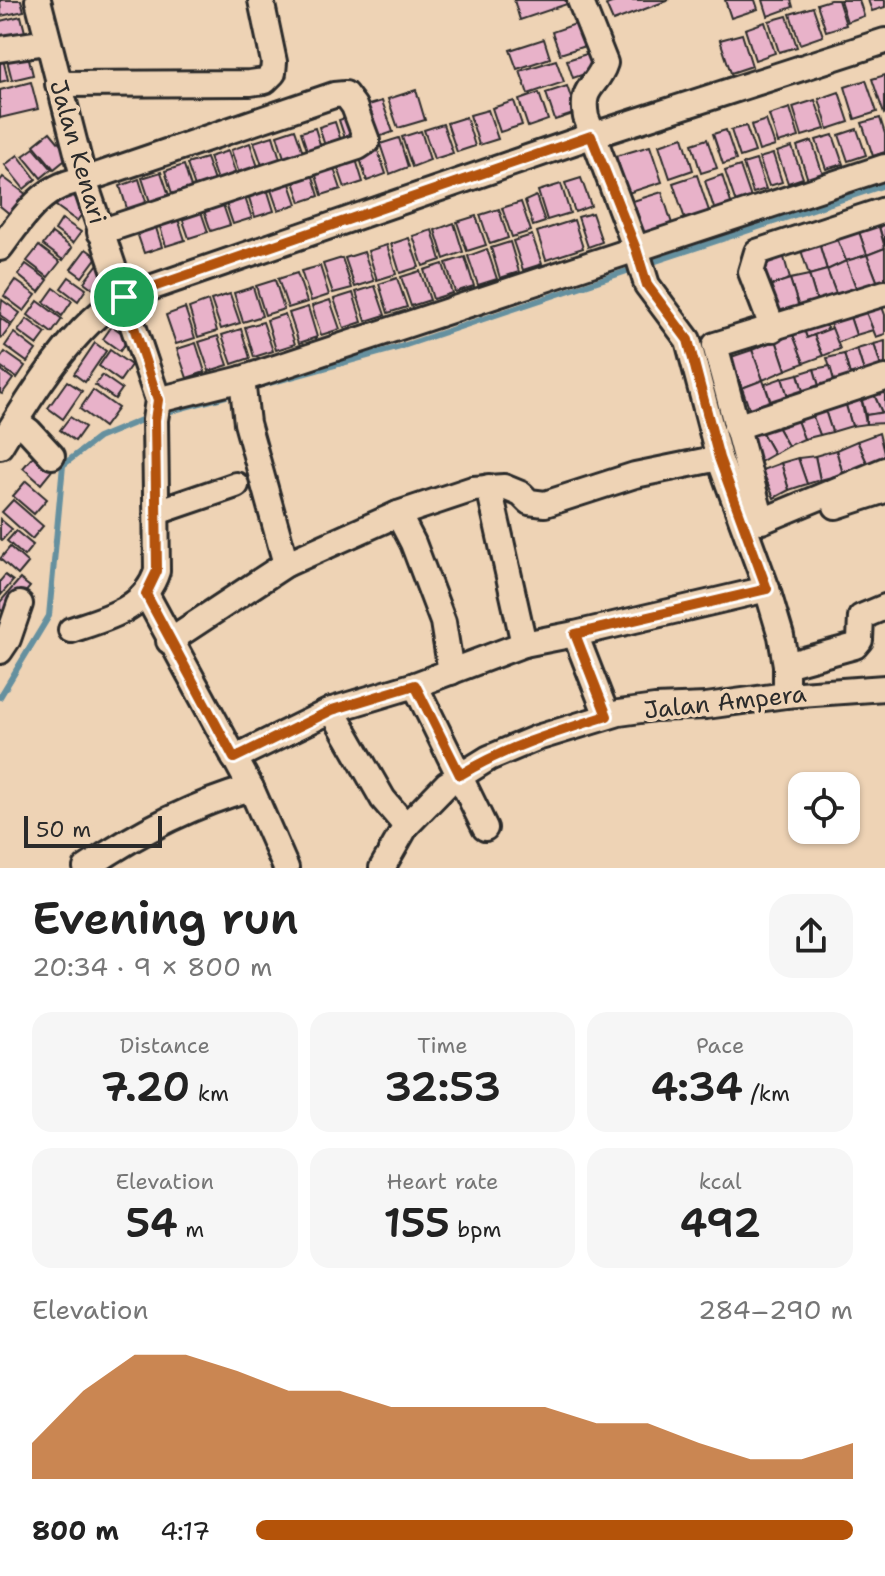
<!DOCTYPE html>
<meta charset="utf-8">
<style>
:root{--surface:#fff;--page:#f6f6f6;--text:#222;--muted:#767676;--accent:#b45309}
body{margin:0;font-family:"Shantell Sans",sans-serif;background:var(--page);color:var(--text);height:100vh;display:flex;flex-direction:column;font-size:30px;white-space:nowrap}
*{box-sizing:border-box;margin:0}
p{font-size:26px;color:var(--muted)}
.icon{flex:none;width:44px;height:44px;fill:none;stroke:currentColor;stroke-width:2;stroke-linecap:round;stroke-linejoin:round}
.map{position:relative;height:868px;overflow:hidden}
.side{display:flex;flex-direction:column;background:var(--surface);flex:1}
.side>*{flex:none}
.tools{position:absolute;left:788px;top:772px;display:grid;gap:16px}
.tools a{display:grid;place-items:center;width:72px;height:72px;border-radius:16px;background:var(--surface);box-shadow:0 2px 6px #0004;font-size:40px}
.scale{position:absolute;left:24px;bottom:20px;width:138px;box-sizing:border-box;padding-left:8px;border:4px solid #2b2b2b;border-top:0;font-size:22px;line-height:28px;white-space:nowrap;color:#2b2b2b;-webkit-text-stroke:6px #eed3b5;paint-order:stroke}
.pin{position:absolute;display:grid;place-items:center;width:68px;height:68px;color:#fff;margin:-34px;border:4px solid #fff;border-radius:50%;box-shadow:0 2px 8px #0007}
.round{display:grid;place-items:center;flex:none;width:84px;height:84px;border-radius:24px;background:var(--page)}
.summary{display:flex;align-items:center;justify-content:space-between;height:136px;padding:0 32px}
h1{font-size:44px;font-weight:600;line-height:60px}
.stats{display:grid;grid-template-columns:repeat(3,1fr);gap:12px;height:136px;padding:8px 32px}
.stats div{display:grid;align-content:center;border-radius:20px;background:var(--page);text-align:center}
.stats b{font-size:40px;font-weight:600}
.stats small{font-size:22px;font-weight:400}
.stats p{font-size:22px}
.chart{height:224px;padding:16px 32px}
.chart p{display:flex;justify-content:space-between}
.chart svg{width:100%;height:144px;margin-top:8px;fill:var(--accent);opacity:.7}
ul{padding:0 32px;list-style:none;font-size:26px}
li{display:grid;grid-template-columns:128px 96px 1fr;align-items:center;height:60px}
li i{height:20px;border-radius:10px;background:var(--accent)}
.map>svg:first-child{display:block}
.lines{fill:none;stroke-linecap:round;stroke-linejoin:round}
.stream{stroke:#65909f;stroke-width:6}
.building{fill:#e8b2c9;stroke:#2b2b2b;stroke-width:2}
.minor-casing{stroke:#2b2b2b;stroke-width:30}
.minor{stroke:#eed3b5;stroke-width:24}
.route-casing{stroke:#fff;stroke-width:16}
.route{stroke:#b45309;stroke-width:10}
.labels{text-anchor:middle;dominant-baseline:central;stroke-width:8;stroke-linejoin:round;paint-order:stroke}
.street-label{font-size:24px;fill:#2b2b2b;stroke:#eed3b5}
</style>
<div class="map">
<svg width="885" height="868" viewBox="0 0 885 868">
<rect width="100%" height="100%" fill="#eed3b5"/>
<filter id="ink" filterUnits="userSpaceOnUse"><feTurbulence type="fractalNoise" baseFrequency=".0125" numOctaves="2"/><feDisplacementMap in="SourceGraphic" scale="16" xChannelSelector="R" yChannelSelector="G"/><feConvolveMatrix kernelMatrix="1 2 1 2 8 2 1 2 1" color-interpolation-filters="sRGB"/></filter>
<g filter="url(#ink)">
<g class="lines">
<g class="stream">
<polyline points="650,263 885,185"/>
<polyline points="262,385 400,347 633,269"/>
<polyline points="163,413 226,396"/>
<polyline points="0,697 49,616 63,465 98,438 151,416"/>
</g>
</g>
<g class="building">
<polygon points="0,0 21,0 24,11 1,16"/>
<polygon points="514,0 565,0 567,4 520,20"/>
<polygon points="620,0 669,0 613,21 606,5"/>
<polygon points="725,0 755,0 758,9 731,18"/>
<polygon points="763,0 791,0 793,7 768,16"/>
<polygon points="830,0 838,0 846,25 826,31 817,4"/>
<polygon points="840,0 859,0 864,16 847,22"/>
<polygon points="868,0 885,0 885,7 872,11"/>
<polygon points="813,7 823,36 800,44 790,14"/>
<polygon points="21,16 26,36 0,37 0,21"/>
<polygon points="787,16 797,47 779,52 769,21"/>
<polygon points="587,20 594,43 560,54 552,32"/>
<polygon points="765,22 775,53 755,60 745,29"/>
<polygon points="742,34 752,66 731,73 720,40"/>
<polygon points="544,39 550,58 517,69 510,50"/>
<polygon points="27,51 33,75 12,80 6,56"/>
<polygon points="593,52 599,69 573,78 567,60"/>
<polygon points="0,59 3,59 8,80 0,82"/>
<polygon points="556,60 564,82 528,94 520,71"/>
<polygon points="885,75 885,113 884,114 872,79"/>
<polygon points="866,80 877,112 855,119 845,87"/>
<polygon points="31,82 38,109 0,118 0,90"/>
<polygon points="567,86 576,113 555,120 546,93"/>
<polygon points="416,90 425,120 398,128 388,99"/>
<polygon points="839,92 849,122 828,129 819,99"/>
<polygon points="539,93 548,120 528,127 519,100"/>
<polygon points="815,100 825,129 802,136 793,107"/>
<polygon points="382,101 393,132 373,139 362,107"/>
<polygon points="514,101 522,125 500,132 492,108"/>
<polygon points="790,108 799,137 778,143 769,115"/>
<polygon points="488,110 498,139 479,145 470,115"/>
<polygon points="350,116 358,140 347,144 339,120"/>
<polygon points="466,117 475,146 457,152 447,123"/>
<polygon points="880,118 885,134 885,152 873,156 862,123"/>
<polygon points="766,120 775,146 759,151 751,125"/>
<polygon points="335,122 342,144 326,149 319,127"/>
<polygon points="443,124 453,153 434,159 424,130"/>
<polygon points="746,126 755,152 740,157 731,130"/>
<polygon points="315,128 322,151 309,156 301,132"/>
<polygon points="295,129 305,158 286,164 277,135"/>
<polygon points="857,129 866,155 848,161 839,135"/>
<polygon points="726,130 736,160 723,164 713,134"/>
<polygon points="421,131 430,160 412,167 402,137"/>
<polygon points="50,132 70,156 54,169 34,145"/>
<polygon points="833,135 843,164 826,169 816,140"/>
<polygon points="273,136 282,165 264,171 254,142"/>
<polygon points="683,137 693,170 670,178 659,145"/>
<polygon points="399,138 408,167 390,174 380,144"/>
<polygon points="707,139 717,168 701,173 692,144"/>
<polygon points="812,141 823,175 808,180 797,146"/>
<polygon points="250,143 260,173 241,179 231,150"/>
<polygon points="376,145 386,174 367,181 358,152"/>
<polygon points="650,146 662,182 628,193 616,156"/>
<polygon points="792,147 803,178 788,183 777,152"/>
<polygon points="34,148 52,169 41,178 23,156"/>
<polygon points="228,151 238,180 219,186 209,157"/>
<polygon points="354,153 363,182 345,188 335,159"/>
<polygon points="773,154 782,182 769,186 759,158"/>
<polygon points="18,155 36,179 24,189 5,165"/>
<polygon points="206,158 216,187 197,193 187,164"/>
<polygon points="331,160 341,189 322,195 313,166"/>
<polygon points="756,160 766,189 753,193 743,164"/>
<polygon points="184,165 193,194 174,200 165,171"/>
<polygon points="740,166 751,198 736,203 725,171"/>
<polygon points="310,167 319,196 301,202 291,173"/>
<polygon points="161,172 171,201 152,208 142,178"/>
<polygon points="287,175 297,204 278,210 268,181"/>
<polygon points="697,175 711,217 687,225 673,183"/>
<polygon points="722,175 732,206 715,211 705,181"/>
<polygon points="3,177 27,195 11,215 0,206 0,181"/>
<polygon points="581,178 591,206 575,212 565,183"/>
<polygon points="139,179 148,208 129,215 120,186"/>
<polygon points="265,182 274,211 255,217 246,188"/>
<polygon points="561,184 570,213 547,220 538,191"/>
<polygon points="242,189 252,218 233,224 223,195"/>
<polygon points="67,191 87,207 77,221 56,206"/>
<polygon points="662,192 673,227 645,236 633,201"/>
<polygon points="220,196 230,225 211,231 201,202"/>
<polygon points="536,196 545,222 533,226 525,201"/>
<polygon points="521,202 531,231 512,237 502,208"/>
<polygon points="198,203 208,232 189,238 179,209"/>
<polygon points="499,209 508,238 490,244 480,215"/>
<polygon points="175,210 185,240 166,246 157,217"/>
<polygon points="592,213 602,242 588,247 578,217"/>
<polygon points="476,216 486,245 467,251 457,222"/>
<polygon points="153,218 162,247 144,253 134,224"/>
<polygon points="885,218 885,246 877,220"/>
<polygon points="62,219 81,232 73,243 55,230"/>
<polygon points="574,220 583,248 546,260 537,232"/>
<polygon points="877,220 885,248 867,255 857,226"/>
<polygon points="454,223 463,252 444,259 435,230"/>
<polygon points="857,226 867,255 846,261 835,234"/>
<polygon points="432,230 441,260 423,266 413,236"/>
<polygon points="52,233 72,248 63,260 43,245"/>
<polygon points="835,234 846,261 827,270 818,240"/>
<polygon points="532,235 542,264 523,270 513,241"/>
<polygon points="409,238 419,267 400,273 391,244"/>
<polygon points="818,240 827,270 809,275 800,247"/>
<polygon points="510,242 519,272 500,278 491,248"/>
<polygon points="387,245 396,274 377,280 368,251"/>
<polygon points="39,246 60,262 48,277 27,261"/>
<polygon points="885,248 885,285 879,286 867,255"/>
<polygon points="86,249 97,257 82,277 71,269"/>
<polygon points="487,249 497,279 478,285 468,256"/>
<polygon points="364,252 374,281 355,287 345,258"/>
<polygon points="783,254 790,279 769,286 762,261"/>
<polygon points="867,255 879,286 858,293 846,261"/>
<polygon points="465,257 474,286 455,292 446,263"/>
<polygon points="342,258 352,288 333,293 323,264"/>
<polygon points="846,261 858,293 838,299 827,270"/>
<polygon points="26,264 48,280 39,292 18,275"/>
<polygon points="98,264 113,275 100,294 84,282"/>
<polygon points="443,264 452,293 433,299 424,270"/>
<polygon points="320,266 329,295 311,301 301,271"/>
<polygon points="827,270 838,299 818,305 809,275"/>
<polygon points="420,271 430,300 411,306 401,277"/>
<polygon points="297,273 307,302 288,308 278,279"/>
<polygon points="809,275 818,305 800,311 790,279"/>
<polygon points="69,277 86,289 78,301 61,288"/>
<polygon points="397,278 407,307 388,313 379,284"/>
<polygon points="790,279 800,311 776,316 769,286"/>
<polygon points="15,280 36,295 24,311 4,296"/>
<polygon points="275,280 284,309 265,315 256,286"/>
<polygon points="375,286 385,315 366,321 356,292"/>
<polygon points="253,287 262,316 243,322 234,293"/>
<polygon points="54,288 72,301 62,316 44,302"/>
<polygon points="353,293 362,322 344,328 334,299"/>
<polygon points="230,294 240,323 221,329 211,300"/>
<polygon points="2,300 20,313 12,324 0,315"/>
<polygon points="330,300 340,329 321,335 312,306"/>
<polygon points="38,301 62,319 52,333 28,315"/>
<polygon points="208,301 217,331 198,337 189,308"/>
<polygon points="881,304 885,315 885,334 876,337 865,310"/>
<polygon points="308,307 317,337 299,343 289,313"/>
<polygon points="185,308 195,338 176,344 166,315"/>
<polygon points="865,310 873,330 856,335 849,314"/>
<polygon points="285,314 295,344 276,350 267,320"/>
<polygon points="849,314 856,335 837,343 829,320"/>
<polygon points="0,318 11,326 2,338 0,337"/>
<polygon points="27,319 46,333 37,345 18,331"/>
<polygon points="823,319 828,330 807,338 803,327"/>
<polygon points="263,322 273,351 254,357 245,327"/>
<polygon points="112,326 129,338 120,351 103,339"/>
<polygon points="832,328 840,349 823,356 814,335"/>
<polygon points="241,329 250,358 232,364 222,335"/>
<polygon points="804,330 807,338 814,335 823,356 804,363 793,335"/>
<polygon points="14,333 36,350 27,362 5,346"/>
<polygon points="793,335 804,363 786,370 776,340"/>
<polygon points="218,336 228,365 209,371 199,342"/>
<polygon points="776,340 786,370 763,380 752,350"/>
<polygon points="885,341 885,369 882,370 874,344"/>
<polygon points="95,343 106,351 85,382 74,374"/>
<polygon points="196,343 205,372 187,378 177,349"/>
<polygon points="874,344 882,370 865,375 857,349"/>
<polygon points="857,349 864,372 850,375 844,354"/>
<polygon points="110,350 131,365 120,381 99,366"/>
<polygon points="752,350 763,380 742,388 731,357"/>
<polygon points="5,352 25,366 17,378 0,366 0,359"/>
<polygon points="844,354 852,382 836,388 827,358"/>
<polygon points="830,366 836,388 821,393 814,369"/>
<polygon points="0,369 13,379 2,394 0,393"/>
<polygon points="814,369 821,393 805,398 798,374"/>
<polygon points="798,374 805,398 790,403 782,378"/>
<polygon points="102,375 122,389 115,399 95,385"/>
<polygon points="782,378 790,403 773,409 765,384"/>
<polygon points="763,380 773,409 752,417 742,388"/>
<polygon points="67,381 82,391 63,419 48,408"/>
<polygon points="885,386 885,412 882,413 873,392"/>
<polygon points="93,390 118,408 104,427 80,409"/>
<polygon points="873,392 882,413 866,415 861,397"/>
<polygon points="861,397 866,424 852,426 845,402"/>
<polygon points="845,402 852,426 832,432 824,407"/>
<polygon points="824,407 832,432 820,435 811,412"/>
<polygon points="811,412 820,435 804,439 796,418"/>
<polygon points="885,412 885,423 866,424 866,415"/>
<polygon points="70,417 85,427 75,441 60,430"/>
<polygon points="796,418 804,439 788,446 775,423"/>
<polygon points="775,423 788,446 774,454 761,431"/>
<polygon points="761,431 774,454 760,462 750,438"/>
<polygon points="879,433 885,457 868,465 857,441"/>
<polygon points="857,441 868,465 843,474 836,450"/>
<polygon points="836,450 843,474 820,480 815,456"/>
<polygon points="36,453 54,468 41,484 23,468"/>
<polygon points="815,456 820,480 807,484 798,458"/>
<polygon points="798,458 807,484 789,490 781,463"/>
<polygon points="781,463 789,490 774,498 762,470"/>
<polygon points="26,481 47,499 34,514 13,496"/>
<polygon points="13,500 43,526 32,539 2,512"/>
<polygon points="0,519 12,529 2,540 0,538"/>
<polygon points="16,531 33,545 24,556 7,541"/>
<polygon points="10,547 28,563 18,575 0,559"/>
<polygon points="5,575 13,581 0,596 0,581"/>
<polygon points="20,579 30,587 6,615 0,609 0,602"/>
</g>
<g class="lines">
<g class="minor-casing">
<g id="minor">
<path d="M38 0 84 180 158 400 155 420 157 571C145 610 106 618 71 630"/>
<path d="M580 0 605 63C597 88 580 85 586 117L636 249 647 285 688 340 719 458 767 589 781 636 786 665V695"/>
<polyline points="0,49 47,42"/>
<polyline points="58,84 250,83 265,81 273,73 274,62 261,0"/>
<path d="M0 248C22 218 44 183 84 180L334 95 345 94 354 106 367 141 358 147 100 232"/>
<polyline points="885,293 715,345 762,521 885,470"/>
<polyline points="773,329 751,272 757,252 885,210"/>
<polyline points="242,379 247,423 286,564"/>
<polyline points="158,400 242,379 885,167"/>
<polyline points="17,422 29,431 52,456"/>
<polyline points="736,427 885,378"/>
<path d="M0 446C28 400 76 321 124 297L591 136 885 41"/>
<polyline points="489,487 524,644"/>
<polyline points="836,506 885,490"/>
<polyline points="157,512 236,485"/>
<polyline points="398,514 413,543 443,622 451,672"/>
<polyline points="146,594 251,788 286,868"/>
<polyline points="575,634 767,589"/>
<polyline points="169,641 286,564 398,514 473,489 504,487 521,494 529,502 545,504 635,475 719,458"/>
<polyline points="0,651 8,639 20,604"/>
<polyline points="786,665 855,646 860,640 861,617 885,607"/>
<polyline points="415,685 485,828"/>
<polyline points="332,710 383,799 406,826"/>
<polyline points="234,758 332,710 415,685 524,644 575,634 607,716"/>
<path d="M86 868C137 833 191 805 251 788"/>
<polyline points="382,868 406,826 447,784 489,758 537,738 619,713 655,708 706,706 786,695 885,688"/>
</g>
</g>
<use href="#minor" class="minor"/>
</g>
</g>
<g class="lines" filter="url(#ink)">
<g class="route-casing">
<path id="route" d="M591 136 636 249 647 285 688 340 719 458 767 589 575 634 607 716C556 732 506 747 460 775L415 685 332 710 234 758 146 594 157 571 155 420 158 400 124 297Z"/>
</g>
<use href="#route" class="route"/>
</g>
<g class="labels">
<g class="street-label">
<text transform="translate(78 152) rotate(74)">Jalan Kenari</text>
<text transform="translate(725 702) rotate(-6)">Jalan Ampera</text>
</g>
</g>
</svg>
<div class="tools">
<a><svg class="icon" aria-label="locate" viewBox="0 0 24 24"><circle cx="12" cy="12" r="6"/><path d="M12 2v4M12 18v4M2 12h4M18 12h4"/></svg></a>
</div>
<div class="scale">50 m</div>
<div class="pin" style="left:124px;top:297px;background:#1e9e55"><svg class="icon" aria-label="arrive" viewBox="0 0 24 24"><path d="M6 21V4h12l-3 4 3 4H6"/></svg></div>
</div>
<section class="side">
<div class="summary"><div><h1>Evening run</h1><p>20:34 · 9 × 800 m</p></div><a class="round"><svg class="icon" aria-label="share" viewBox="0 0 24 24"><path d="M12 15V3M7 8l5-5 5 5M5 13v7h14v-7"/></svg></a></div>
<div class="stats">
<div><p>Distance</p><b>7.20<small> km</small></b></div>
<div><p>Time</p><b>32:53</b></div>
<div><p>Pace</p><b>4:34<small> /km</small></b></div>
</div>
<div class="stats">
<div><p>Elevation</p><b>54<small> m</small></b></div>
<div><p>Heart rate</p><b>155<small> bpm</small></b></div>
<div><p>kcal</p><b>492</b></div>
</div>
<div class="chart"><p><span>Elevation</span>284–290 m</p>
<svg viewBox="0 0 160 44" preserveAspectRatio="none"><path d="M0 44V33L10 17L20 6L30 6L40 11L50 17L60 17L70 22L80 22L90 22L100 22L110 27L120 27L130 33L140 38L150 38L160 33V44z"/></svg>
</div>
<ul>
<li><b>800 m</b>4:17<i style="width:100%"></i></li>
</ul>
</section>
